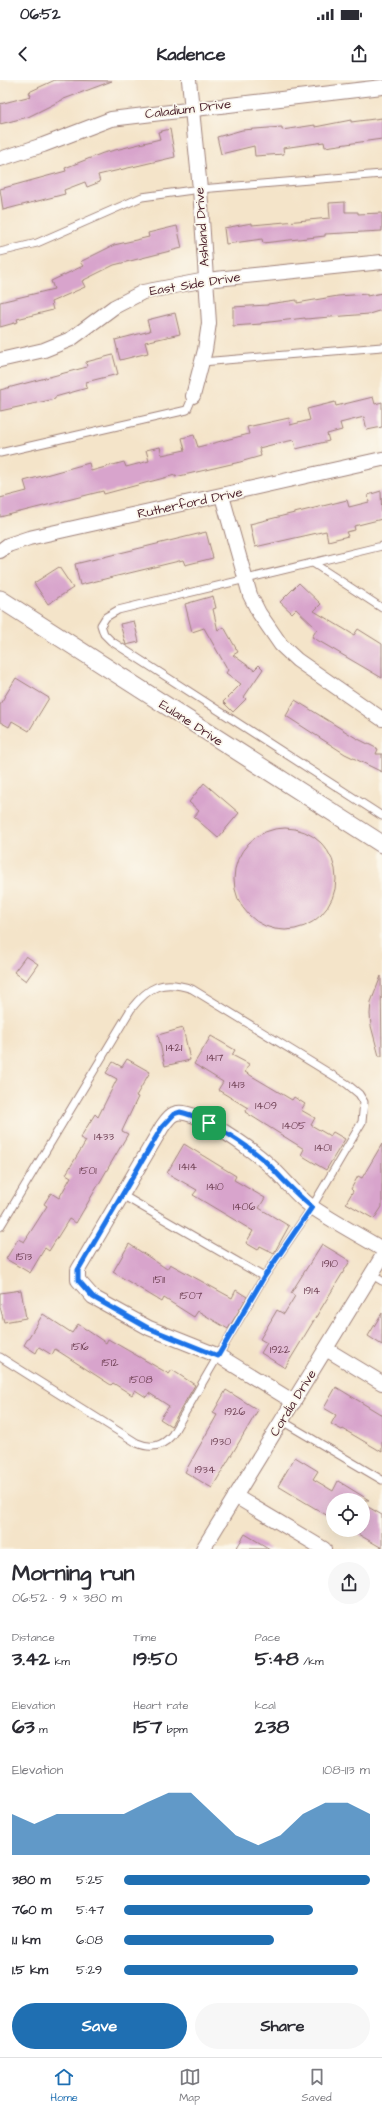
<!DOCTYPE html>
<meta charset="utf-8">
<style>
:root{--surface:#fff;--page:#f7f7f7;--text:#2b2b33;--muted:#7c7c81;--line:#e1e1e2;--accent:#1f6fb2}
body{margin:0;font-family:"Architects Daughter",sans-serif;background:var(--page);color:var(--text);height:100vh;display:flex;flex-direction:column;font-size:15px;white-space:nowrap}
*{box-sizing:border-box;margin:0}
p{font-size:13px;color:var(--muted)}
.icon{flex:none;width:22px;height:22px;fill:none;stroke:currentColor;stroke-width:2;stroke-linecap:round;stroke-linejoin:round}
.map{position:relative;height:1469px;overflow:hidden}
.side{display:flex;flex-direction:column;background:var(--surface);flex:1}
.side>*{flex:none}
.tools{position:absolute;left:326px;top:1413px;display:grid;gap:8px}
.tools a{display:grid;place-items:center;width:44px;height:44px;border-radius:50%;background:var(--surface);box-shadow:0 4px 16px #0002;font-size:20px}
.pin{position:absolute;display:grid;place-items:center;width:34px;height:34px;color:#fff;margin:-17px;border-radius:8px;box-shadow:0 2px 6px #0006}
.round{display:grid;place-items:center;flex:none;width:42px;height:42px;border-radius:21px;background:var(--page)}
.head{display:flex;align-items:center;justify-content:space-between;height:68px;padding:0 12px}
h1{font-size:22px;font-weight:700;line-height:30px}
.figures{display:grid;grid-template-columns:repeat(3,1fr);gap:6px;height:68px;padding:4px 12px}
.figures div{display:grid;align-content:center}
.figures b{font-size:20px;font-weight:700}
.figures small{font-size:11px;font-weight:400}
.figures p{font-size:11px}
.chart{height:112px;padding:8px 12px}
.chart p{display:flex;justify-content:space-between}
.chart svg{width:100%;height:72px;margin-top:4px;fill:var(--accent);opacity:.7}
.primary-button{display:flex;gap:8px;margin-top:auto;padding:8px 12px}
.primary-button a{flex:1;height:46px;border-radius:24px;background:var(--accent);color:#fff;font-size:16px;font-weight:700;line-height:46px;text-align:center}
.primary-button a+a{background:var(--page);color:var(--text)}
ul{padding:0 12px;list-style:none;font-size:13px}
li{display:grid;grid-template-columns:64px 48px 1fr;align-items:center;height:30px}
li i{height:10px;border-radius:5px;background:var(--accent)}
.status{display:flex;justify-content:space-between;align-items:center;height:28px;padding:0 20px;background:var(--surface);direction:ltr}
.status svg{height:11px;fill:currentColor}
header{display:flex;justify-content:space-between;align-items:center;height:52px;padding:0 12px;background:var(--surface);font-size:18px;font-weight:700}
.tabs{display:flex;justify-content:space-around;align-items:center;height:56px;border-top:1px solid var(--line);background:var(--surface);font-size:11px;color:var(--muted)}
.tabs a{display:grid;justify-items:center;gap:2px}
.tabs .active{color:var(--accent)}
.map>svg:first-child{display:block}
.building{fill:#d8a4cc}
.lines{fill:none;stroke-linecap:round;stroke-linejoin:round}
.service-casing{stroke:#9f827a;stroke-width:9}
.minor-casing{stroke:#9f827a;stroke-width:16}
.tertiary-casing{stroke:#9f827a;stroke-width:19}
.service{stroke:#fff;stroke-width:7}
.minor{stroke:#fff;stroke-width:14}
.tertiary{stroke:#fff;stroke-width:17}
.route-casing{stroke:#fff;stroke-width:8}
.route{stroke:#1a73e8;stroke-width:5}
.labels{text-anchor:middle;dominant-baseline:central;stroke-width:3.5;stroke-linejoin:round;paint-order:stroke}
.number-label{font-size:11px;fill:#6e4053}
.street-label{font-size:13px;fill:#4a1f2b;stroke:#fbf7ec}
</style>
<div class="status"><b>06:52</b><svg viewBox="0 0 49 12"><path d="M0 12V9h3v3zM5 12V6h3v6zM10 12V3h3v9zM15 12V0h3v12zM26 1h20v11H26zM47 4h2v5h-2z"/></svg></div>
<header><svg class="icon" aria-label="back" viewBox="0 0 24 24"><path d="M15 5l-7 7 7 7"/></svg>Kadence<svg class="icon" aria-label="share" viewBox="0 0 24 24"><path d="M12 15V3M7 8l5-5 5 5M5 13v7h14v-7"/></svg></header>
<div class="map">
<svg width="382" height="1469" viewBox="0 0 382 1469">
<rect width="100%" height="100%" fill="#fbf7ec"/>
<filter id="ink" filterUnits="userSpaceOnUse"><feTurbulence type="fractalNoise" baseFrequency=".025" numOctaves="2"/><feDisplacementMap in="SourceGraphic" scale="8" xChannelSelector="R" yChannelSelector="G"/><feConvolveMatrix kernelMatrix="1 2 1 2 8 2 1 2 1" color-interpolation-filters="sRGB"/></filter>
<filter id="wash" filterUnits="userSpaceOnUse"><feTurbulence type="fractalNoise" baseFrequency=".012" numOctaves="4" result="noise"/><feDisplacementMap in="SourceGraphic" scale="16" xChannelSelector="R" yChannelSelector="G"/><feGaussianBlur stdDeviation="0.9" result="paint"/><feColorMatrix in="noise" values="0 0 0 0 0 0 0 0 0 0 0 0 0 0 0 0 0 1.4 0 .05"/><feComposite in="paint" operator="in"/></filter>
<g filter="url(#wash)">
<rect width="100%" height="100%" fill="#f4e4c9"/>
<g id="blocks">
<g class="building">
<polygon points="55,0 112,1 64,19 28,37 0,44 0,24 31,16 29,12"/>
<polygon points="382,38 382,59 325,67 324,62 283,68 284,74 255,76 254,66 221,74 217,57 242,50 282,47 282,50 315,45 315,47 351,40 351,42"/>
<polygon points="170,49 175,77 98,95 100,102 87,107 85,102 64,110 65,114 3,130 0,109 66,91 65,88 103,73 160,59 158,52"/>
<polygon points="345,122 345,132 358,132 358,134 382,133 382,151 325,154 325,156 263,163 262,159 226,164 224,148 252,143 252,145 330,138 329,123"/>
<polygon points="177,146 182,168 114,185 82,201 85,207 51,222 53,230 17,239 18,242 0,247 0,222 54,209 51,201 83,186 80,182 114,165 149,157 148,153"/>
<polygon points="382,213 382,230 369,234 305,239 305,238 261,243 261,244 233,246 233,227 268,225 268,224 297,220 297,223 338,216 367,214 367,216"/>
<polygon points="175,233 180,254 145,262 148,273 120,280 115,260 150,251 147,240"/>
<polygon points="113,275 118,294 86,302 87,308 55,317 55,319 0,331 0,310 87,287 86,282"/>
<polygon points="373,317 375,324 382,322 382,347 367,350 364,337 340,343 342,350 327,354 329,361 296,369 294,360 279,363 259,368 261,376 240,382 175,397 175,395 104,414 103,411 0,437 0,418 27,411 24,401 89,383 91,391 124,382 126,387 149,381 146,370 160,367 162,375 185,370 182,358 194,355 198,367 249,354 247,347 266,343 289,338 290,345 310,340 307,329 335,322 336,326"/>
<polygon points="381,411 382,439 354,446 355,450 346,452 348,456 328,461 326,451 255,467 250,444 347,420 349,427 369,422 368,415"/>
<polygon points="206,452 213,478 185,485 183,480 80,505 75,484"/>
<polygon points="59,487 73,508 48,524 34,503"/>
<polygon points="299,503 321,524 314,531 354,555 358,549 382,564 382,598 312,557 317,549 296,529 292,533 280,522"/>
<polygon points="213,516 216,528 213,529 218,551 224,547 238,572 233,575 254,590 259,585 263,589 244,617 246,619 233,632 223,622 241,604 226,593 228,590 204,548 192,552 185,524"/>
<polygon points="134,541 139,562 126,565 120,544"/>
<polygon points="16,598 49,618 29,651 12,641 9,647 0,642 0,624"/>
<polygon points="295,620 356,658 378,669 376,674 382,674 382,692 345,674 286,636"/>
<polygon points="204,703 239,733 218,758 194,737 199,731 189,722"/>
<circle cx="285" cy="799" r="51"/>
<polygon points="26,876 38,884 26,901 14,892"/>
<polygon points="381,896 382,976 379,976 371,946 370,934 371,922"/>
<polygon points="183,948 190,980 165,986 158,955"/>
<polygon points="211,956 235,970 232,975 249,984 245,992 292,1020 294,1017 305,1024 301,1030 315,1038 311,1045 330,1056 333,1052 345,1059 326,1090 301,1075 304,1069 245,1032 248,1028 218,1010 223,1002 194,984"/>
<polygon points="127,979 150,992 136,1016 138,1017 122,1051 128,1054 76,1143 69,1139 49,1171 45,1168 30,1193 6,1179 18,1159 24,1162 47,1126 44,1124 51,1113 59,1118 71,1097 66,1094 86,1061 80,1058 95,1034 98,1037 117,999 106,993 113,982 122,987"/>
<polygon points="184,1064 236,1096 234,1100 265,1118 259,1128 289,1146 274,1173 260,1166 258,1170 246,1163 253,1151 193,1115 197,1110 167,1093"/>
<polygon points="382,1064 382,1127 374,1139 346,1123 353,1111 351,1109 358,1096 362,1098"/>
<polygon points="129,1164 167,1189 170,1184 232,1218 236,1210 247,1217 228,1249 198,1231 194,1237 164,1218 162,1222 113,1192"/>
<polygon points="322,1164 350,1181 285,1288 261,1273 267,1263 260,1259 277,1230 284,1234 295,1216 291,1213"/>
<polygon points="21,1210 26,1238 4,1242 0,1227 0,1213"/>
<polygon points="382,1233 382,1265 368,1256"/>
<polygon points="43,1234 72,1253 78,1244 106,1263 108,1259 169,1294 172,1290 195,1305 171,1346 160,1339 169,1326 149,1313 146,1317 135,1310 132,1315 113,1303 111,1305 55,1269 52,1275 39,1267 36,1273 24,1265"/>
<polygon points="336,1307 382,1335 382,1372 343,1349 342,1350 331,1344 336,1335 324,1328"/>
<polygon points="226,1310 258,1330 212,1408 185,1392 217,1335 213,1333"/>
<polygon points="295,1377 318,1391 313,1399 333,1411 338,1401 369,1420 333,1420 333,1439 278,1406"/>
<polygon points="363,1424 382,1435 382,1468 351,1450 363,1450"/>
<polygon points="245,1454 270,1469 236,1469"/>
</g>
</g>
</g>
<g filter="url(#ink)">
<use href="#blocks" fill-opacity="0" stroke="#9f827a" stroke-width="1"/>
<g class="lines">
<g class="service-casing">
<g id="service">
<polyline points="0,172 37,163 142,117 200,109 382,94"/>
<polyline points="202,282 382,267"/>
<polyline points="0,373 187,330 193,316"/>
<polyline points="382,466 118,530 106,537 101,545 104,554 111,561 382,736"/>
<polyline points="313,483 382,528"/>
<polyline points="122,1115 264,1197"/>
<path d="M0 1147 131 929C149 906 163 899 192 909L347 1004 359 1014 364 1022 362 1042 312 1127 264 1197 172 1355C162 1367 151 1369 137 1363L0 1277"/>
<polyline points="372,1195 382,1201"/>
<polyline points="282,1341 382,1400"/>
</g>
</g>
<g class="minor-casing">
<g id="minor">
<polyline points="189,0 200,109 209,243 205,270 193,316"/>
<polyline points="0,79 43,65 111,39 382,7"/>
<polyline points="0,280 44,270 71,259 114,227 143,212 206,200 382,182"/>
<polyline points="222,416 250,515 259,533 281,565 297,580 382,639"/>
<polyline points="0,471 8,465 29,458 382,379"/>
<polyline points="326,1269 382,1303"/>
<path d="M294 1322 219 1276 149 1248 93 1217 78 1200V1190L162 1047C165 1043 169 1036 174 1034 192 1024 256 1073 270 1086 285 1099 295 1115 312 1127 334 1142 359 1155 382 1169"/>
<polyline points="235,1416 324,1469"/>
<polyline points="203,1469 382,1177"/>
</g>
</g>
<g class="tertiary-casing">
<polyline id="tertiary" points="0,519 382,764"/>
</g>
<use href="#service" class="service"/>
<use href="#minor" class="minor"/>
<use href="#tertiary" class="tertiary"/>
</g>
</g>
<g class="lines" filter="url(#ink)">
<g class="route-casing">
<path id="route" d="M180 1032C207 1038 253 1068 272 1088 285 1102 297 1115 312 1127L264 1197 218 1276 148 1248 93 1217 78 1200V1190L162 1047 174 1034Z"/>
</g>
<use href="#route" class="route"/>
</g>
<g class="labels">
<g class="number-label">
<text x="174" y="967">1421</text>
<text x="215" y="977">1417</text>
<text x="237" y="1004">1413</text>
<text x="266" y="1025">1409</text>
<text x="294" y="1045">1405</text>
<text x="104" y="1056">1433</text>
<text x="323" y="1067">1401</text>
<text x="188" y="1086">1414</text>
<text x="88" y="1090">1501</text>
<text x="215" y="1106">1410</text>
<text x="244" y="1126">1406</text>
<text x="24" y="1176">1513</text>
<text x="330" y="1183">1910</text>
<text x="159" y="1199">1511</text>
<text x="312" y="1210">1914</text>
<text x="191" y="1215">1507</text>
<text x="80" y="1266">1516</text>
<text x="280" y="1269">1922</text>
<text x="110" y="1282">1512</text>
<text x="141" y="1299">1508</text>
<text x="235" y="1331">1926</text>
<text x="221" y="1361">1930</text>
<text x="205" y="1389">1934</text>
</g>
<g class="street-label">
<text transform="translate(188 29) rotate(-7)">Caladium Drive</text>
<text transform="translate(202 147) rotate(-94)">Ashland Drive</text>
<text transform="translate(195 204) rotate(-9)">East Side Drive</text>
<text transform="translate(190 423) rotate(-12)">Rutherford Drive</text>
<text transform="translate(191 643) rotate(33)">Eulane Drive</text>
<text transform="translate(293 1323) rotate(-58)">Cordia Drive</text>
</g>
</g>
</svg>
<div class="tools">
<a><svg class="icon" aria-label="locate" viewBox="0 0 24 24"><circle cx="12" cy="12" r="6"/><path d="M12 2v4M12 18v4M2 12h4M18 12h4"/></svg></a>
</div>
<div class="pin" style="left:209px;top:1043px;background:#1e9e55"><svg class="icon" aria-label="arrive" viewBox="0 0 24 24"><path d="M6 21V4h12l-3 4 3 4H6"/></svg></div>
</div>
<section class="side">
<div class="head"><div><h1>Morning run</h1><p>06:52 · 9 × 380 m</p></div><a class="round"><svg class="icon" aria-label="share" viewBox="0 0 24 24"><path d="M12 15V3M7 8l5-5 5 5M5 13v7h14v-7"/></svg></a></div>
<div class="figures">
<div><p>Distance</p><b>3.42<small> km</small></b></div>
<div><p>Time</p><b>19:50</b></div>
<div><p>Pace</p><b>5:48<small> /km</small></b></div>
</div>
<div class="figures">
<div><p>Elevation</p><b>63<small> m</small></b></div>
<div><p>Heart rate</p><b>157<small> bpm</small></b></div>
<div><p>kcal</p><b>238</b></div>
</div>
<div class="chart"><p><span>Elevation</span>108–113 m</p>
<svg viewBox="0 0 160 44" preserveAspectRatio="none"><path d="M0 44V19L10 25L20 19L30 19L40 19L50 19L60 12L70 6L80 6L90 19L100 32L110 38L120 32L130 19L140 12L150 12L160 19V44z"/></svg>
</div>
<ul>
<li><b>380 m</b>5:25<i style="width:100%"></i></li>
<li><b>760 m</b>5:47<i style="width:77%"></i></li>
<li><b>1.1 km</b>6:08<i style="width:61%"></i></li>
<li><b>1.5 km</b>5:29<i style="width:95%"></i></li>
</ul>
<div class="primary-button"><a>Save</a><a>Share</a></div>
</section>
<nav class="tabs">
<a class="active"><svg class="icon" aria-label="home" viewBox="0 0 24 24"><path d="M3 11l9-7 9 7M6 9v11h12V9"/></svg>Home</a>
<a><svg class="icon" aria-label="map" viewBox="0 0 24 24"><path d="M3 6l6-2 6 2 6-2v14l-6 2-6-2-6 2zM9 4v14M15 6v14"/></svg>Map</a>
<a><svg class="icon" aria-label="saved" viewBox="0 0 24 24"><path d="M7 4h10v16l-5-4-5 4z"/></svg>Saved</a>
</nav>
